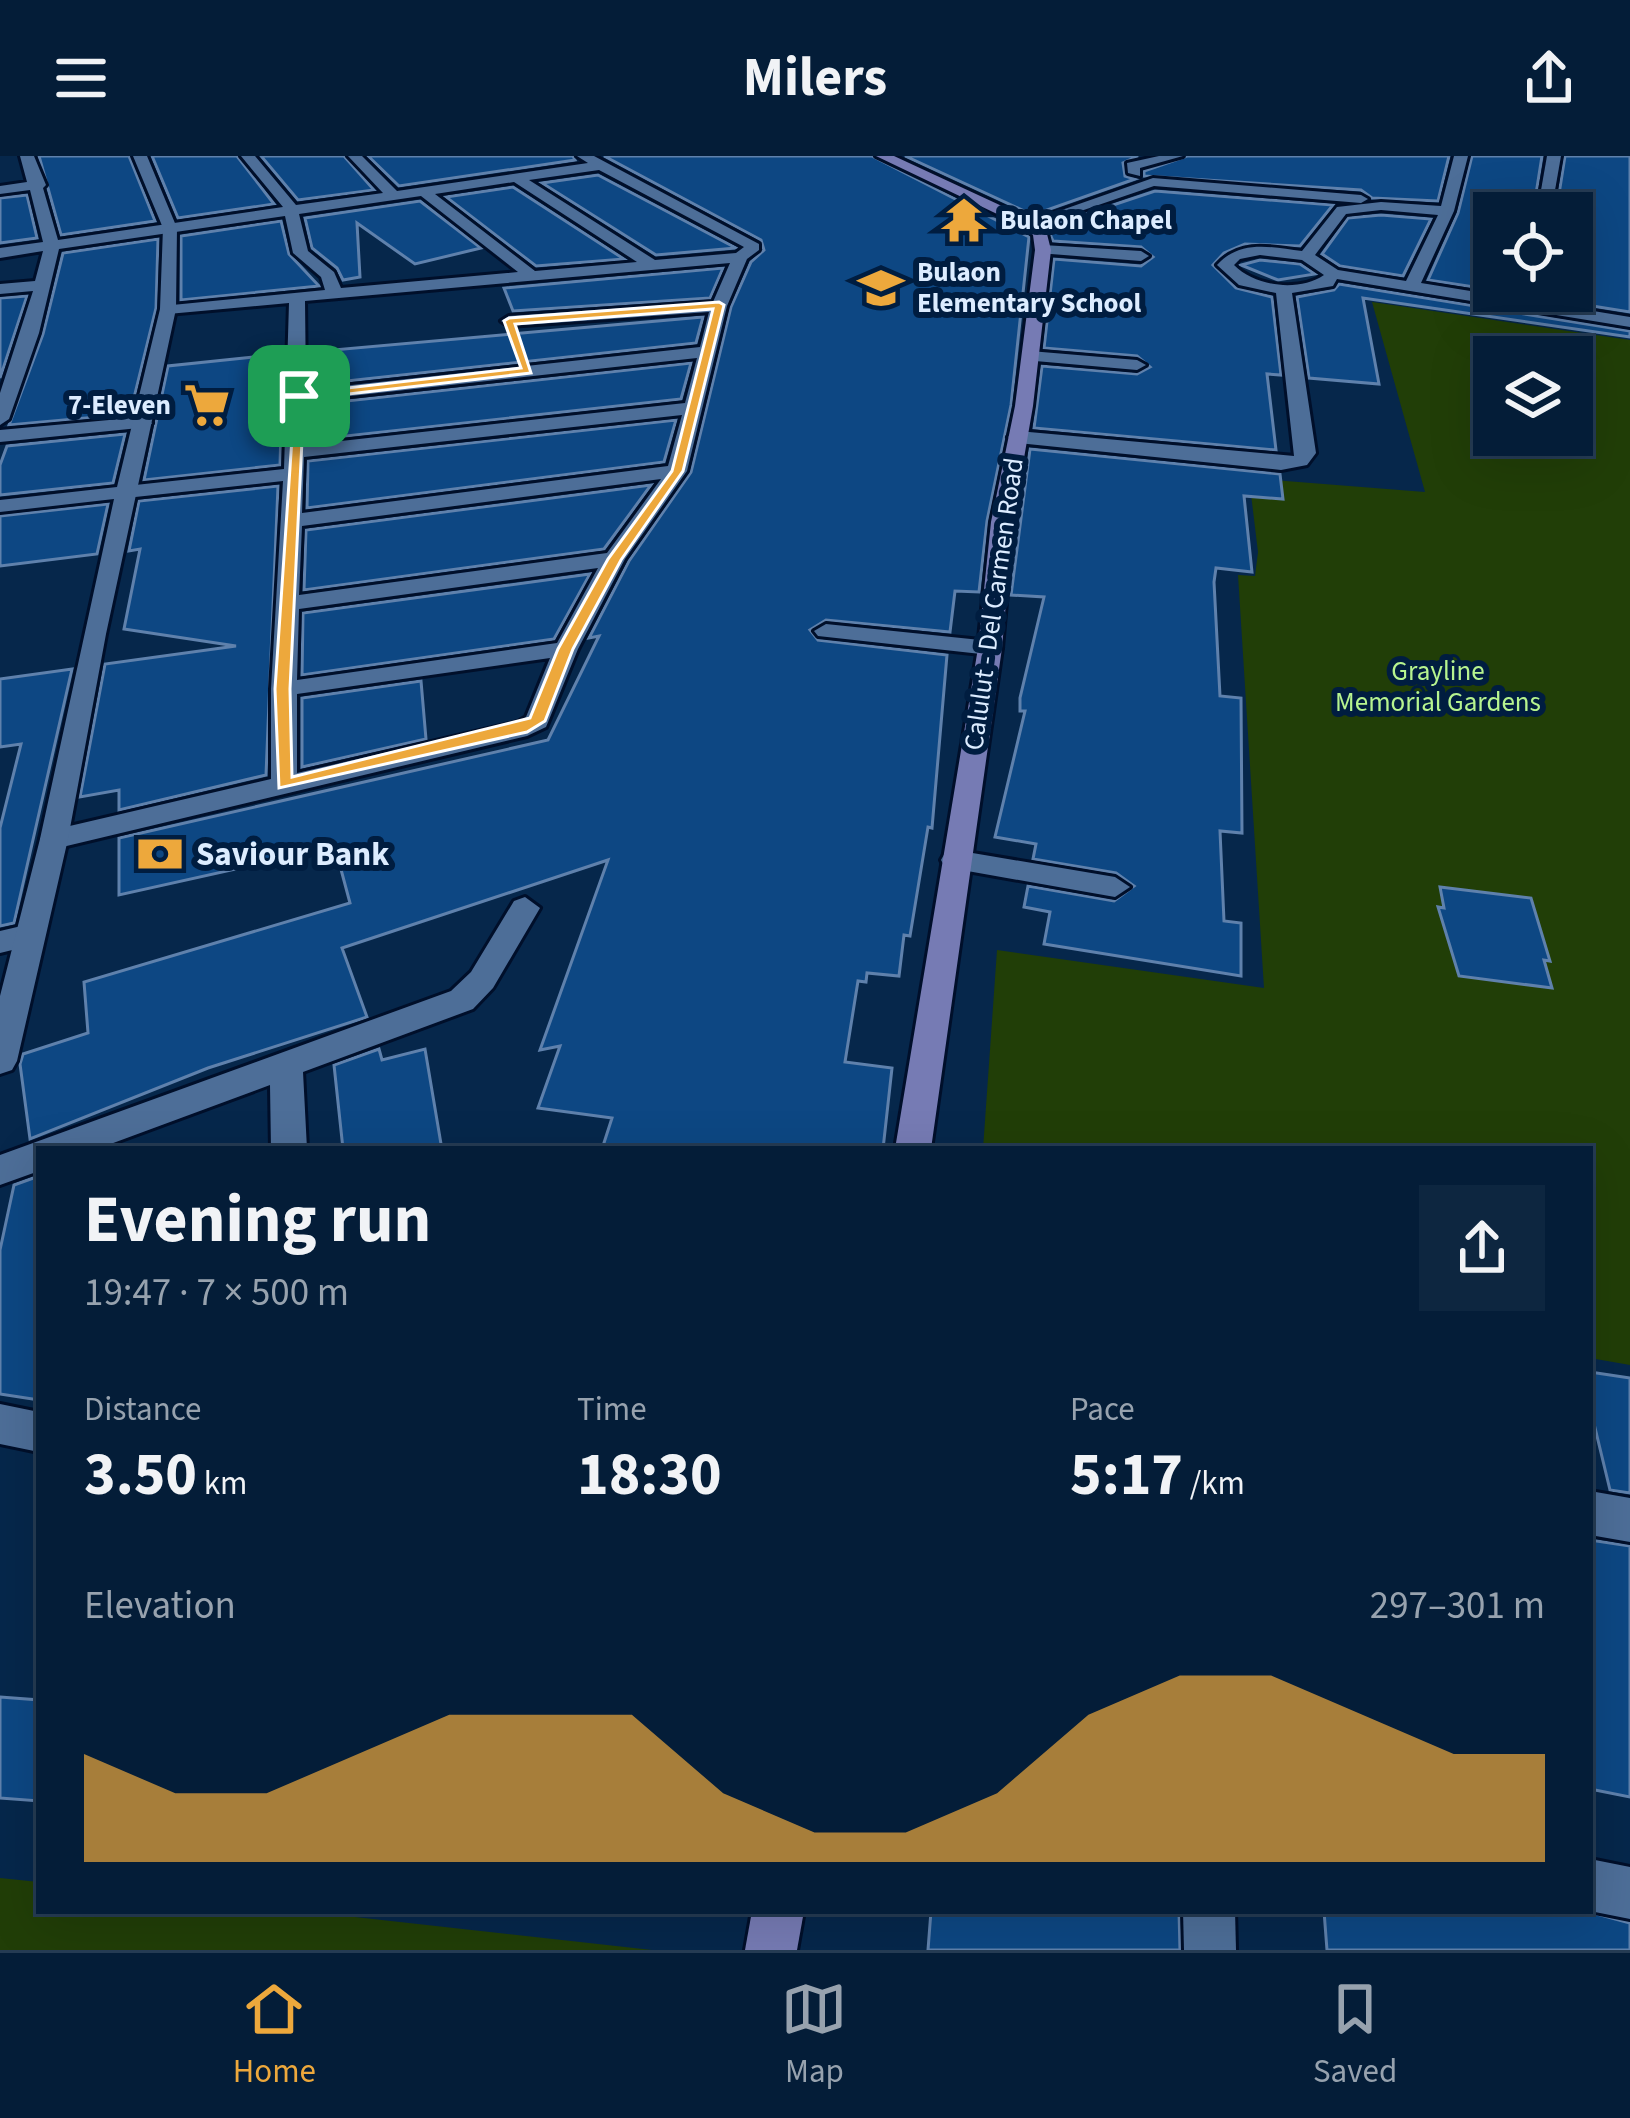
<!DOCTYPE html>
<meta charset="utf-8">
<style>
:root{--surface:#041d38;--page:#0d2640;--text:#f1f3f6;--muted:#97a2ae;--line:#253b53;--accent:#eda83c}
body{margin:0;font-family:"Source Sans 3",sans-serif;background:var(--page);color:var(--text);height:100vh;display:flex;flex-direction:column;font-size:45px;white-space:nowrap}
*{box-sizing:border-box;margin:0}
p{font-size:39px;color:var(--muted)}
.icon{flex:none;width:66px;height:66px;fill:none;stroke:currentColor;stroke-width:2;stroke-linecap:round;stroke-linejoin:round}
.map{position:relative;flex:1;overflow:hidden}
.details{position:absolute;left:36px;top:990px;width:1557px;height:768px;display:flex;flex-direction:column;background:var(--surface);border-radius:0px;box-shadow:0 12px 48px #0002,0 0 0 3px var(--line)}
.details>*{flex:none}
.buttons{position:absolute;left:1473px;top:36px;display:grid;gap:24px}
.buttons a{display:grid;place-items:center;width:120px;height:120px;border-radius:0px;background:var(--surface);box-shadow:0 12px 48px #0002,0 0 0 3px var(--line);font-size:60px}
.pin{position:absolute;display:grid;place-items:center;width:102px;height:102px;color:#fff;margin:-51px;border-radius:24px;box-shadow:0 6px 18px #0006}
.round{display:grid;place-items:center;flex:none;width:126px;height:126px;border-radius:0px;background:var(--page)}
.head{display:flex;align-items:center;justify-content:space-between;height:204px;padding:0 48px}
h1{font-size:66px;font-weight:700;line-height:90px}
.metrics{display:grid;grid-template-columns:repeat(3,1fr);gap:18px;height:204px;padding:12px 48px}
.metrics div{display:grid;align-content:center}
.metrics b{font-size:60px;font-weight:700}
.metrics small{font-size:33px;font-weight:400}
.metrics p{font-size:33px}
.chart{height:336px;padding:24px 48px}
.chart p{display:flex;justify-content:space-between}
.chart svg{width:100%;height:216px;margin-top:12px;fill:var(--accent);opacity:.7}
header{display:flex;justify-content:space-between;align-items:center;height:156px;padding:0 48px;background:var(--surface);font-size:54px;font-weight:700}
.menu{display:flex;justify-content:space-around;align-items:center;height:168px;border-top:3px solid var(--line);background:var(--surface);font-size:33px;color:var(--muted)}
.menu a{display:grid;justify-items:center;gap:6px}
.menu .selected{color:var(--accent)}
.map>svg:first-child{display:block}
.green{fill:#213e07;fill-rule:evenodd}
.building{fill:#0d4783;stroke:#5f81ac;stroke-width:3}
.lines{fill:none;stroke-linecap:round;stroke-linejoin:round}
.minor-casing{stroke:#000f2a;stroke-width:6}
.tertiary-casing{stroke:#000f2a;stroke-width:6}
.secondary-casing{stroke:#000f2a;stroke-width:6}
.minor{fill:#4d6e98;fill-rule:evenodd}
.tertiary{fill:#4d6e98;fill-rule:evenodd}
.secondary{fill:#767bb4;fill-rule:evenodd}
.route{fill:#eda83c;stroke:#fff;stroke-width:3;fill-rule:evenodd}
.labels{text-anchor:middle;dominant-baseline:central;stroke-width:12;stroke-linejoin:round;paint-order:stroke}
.far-poi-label{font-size:27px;font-weight:bold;fill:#dcecff;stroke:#001d40;text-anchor:start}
.far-street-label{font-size:27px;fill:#dcecff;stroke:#001d40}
.far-park-label{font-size:27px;fill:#b7f48f;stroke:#001d40}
.poi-label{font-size:33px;font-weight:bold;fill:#dcecff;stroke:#001d40;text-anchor:start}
</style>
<header><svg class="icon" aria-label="menu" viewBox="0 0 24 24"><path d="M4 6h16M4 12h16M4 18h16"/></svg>Milers<svg class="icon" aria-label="share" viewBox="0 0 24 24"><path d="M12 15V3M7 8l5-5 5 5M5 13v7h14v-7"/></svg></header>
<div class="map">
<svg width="1630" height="1794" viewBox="0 0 1630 1794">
<rect width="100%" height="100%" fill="#06274b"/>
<g class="green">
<path d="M1372 146 1630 184V1209L1590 1202V993H983L997 794 1264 832 1238 419 1255 420 1258 396 1249 322 1425 336ZM1494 201H1572V279H1494Z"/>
<polygon points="0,1722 39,1726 39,1755 301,1755 652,1794 0,1794"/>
</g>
<g class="building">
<polygon points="39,0 129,0 155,65 61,79"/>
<polygon points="152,0 237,0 274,48 178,62"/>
<polygon points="261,0 344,0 374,34 298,44"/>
<polygon points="368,0 573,0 575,4 399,30"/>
<polygon points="604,0 872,0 1029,81 1011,249 987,365 979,436 955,435 950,476 826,464 810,474 818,484 947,499 932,672 928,671 910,780 904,779 899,820 867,817 866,826 858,825 845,906 892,912 883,993 602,993 612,962 538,952 560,890 540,894 608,704 342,792 367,861 208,912 30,983 20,908 23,898 88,877 84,826 350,747 335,691 119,739 119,682 548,584 599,480 589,482 629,405 691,316 731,151 751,106 764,94 761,84"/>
<polygon points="905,0 1138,0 1123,7 1125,20 1135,23 1033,59"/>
<polygon points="1187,0 1449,0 1438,45 1372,42 1361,34 1144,20 1144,15"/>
<polygon points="1472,0 1542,0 1533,57 1494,57 1494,134 1428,124 1458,57"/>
<polygon points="1565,0 1630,0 1630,156 1498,135 1572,135 1572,57 1556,57"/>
<polygon points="598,19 736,92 656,99 542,27"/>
<polygon points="513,31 624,103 536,110 446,41"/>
<polygon points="1155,35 1333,49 1300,90 1245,88 1224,97 1213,109 1236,132 1272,141 1281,219 1267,218 1276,294 1034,272 1042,210 1137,218 1150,211 1137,200 1044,192 1054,103 1141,110 1153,101 1141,91 1053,85 1047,71"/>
<polygon points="27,39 37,82 0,87 0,42"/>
<polygon points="420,45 481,92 415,108 357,67 360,121 343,124 337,112 312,92 305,62"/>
<polygon points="1381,59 1431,63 1403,120 1340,110 1322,98 1348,62"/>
<polygon points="281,65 289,98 319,130 181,144 181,80"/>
<polygon points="158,83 156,152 130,258 9,269 43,178 63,97"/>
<polygon points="1260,104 1300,108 1315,118 1278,124 1241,109"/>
<polygon points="723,112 710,142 513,155 504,132"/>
<polygon points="1339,128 1630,175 1630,181 1363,142 1379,228 1309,222 1297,141 1334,134"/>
<polygon points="27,140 0,222 0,142"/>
<polygon points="703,161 696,187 310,229 310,196"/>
<polygon points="283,198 280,309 144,324 168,210"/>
<polygon points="691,207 681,243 310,284 310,249"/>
<polygon points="676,264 664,306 307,352 308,305"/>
<polygon points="125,278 113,327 0,339 0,309 7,290"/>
<polygon points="1030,293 1280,318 1283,343 1244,340 1252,416 1216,412 1214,426 1220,540 1241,542 1242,677 1220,675 1224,765 1241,767 1241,820 1044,788 1050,756 1024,751 1028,730 1114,745 1134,730 1116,717 1033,703 1036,688 995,681 1025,555 1020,555 1020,542 1044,441 1011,439"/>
<polygon points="651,329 604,393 304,434 306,374"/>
<polygon points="278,330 266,619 119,654 119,634 80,641 105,508 236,490 124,473 140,393 129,395 139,345"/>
<polygon points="108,348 97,398 0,410 0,360"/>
<polygon points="590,418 554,483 302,519 303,457"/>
<polygon points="72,513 14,767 0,770 0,672 21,588 0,591 0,523"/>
<polygon points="421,525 426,583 302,611 302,542"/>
<polygon points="1440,731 1531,742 1550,805 1544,804 1552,832 1459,820 1438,751 1444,752"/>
<polygon points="379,893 382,904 425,893 441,988 421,993 343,993 334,909"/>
<polygon points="39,1020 39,1244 0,1238 0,1094 14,1029"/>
<polygon points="1590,1216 1630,1222 1630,1337 1610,1334 1590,1251"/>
<polygon points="1590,1384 1630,1390 1630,1641 1590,1633"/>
<polygon points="0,1541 39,1544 39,1645 0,1642"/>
<polygon points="931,1755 1179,1755 1180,1794 928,1794"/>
<polygon points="1324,1755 1586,1755 1630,1767 1630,1794 1327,1794"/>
</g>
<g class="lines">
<g class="minor-casing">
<g id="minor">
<path d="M20 0H34L46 29 43 32 58 84 283 51 241 0H255L296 49 383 37 348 0H362L397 35 588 7 577 0H594L759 88V94L747 103 727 150 687 315 625 403 578 493 546 571 527 580 54 693 44 690 40 683 44 676 271 623V533L283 325 126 342 116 336 126 330 284 313 289 147 168 158 160 153 162 150 325 134 321 121 293 97 285 60 59 93 39 177 9 263 0 269V237L33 135 0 138V128L35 125 43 95 0 102V92L43 86 30 34 0 38V30L27 26ZM599 14 744 91 736 97 655 104 529 24ZM514 26 637 106 535 115 435 38ZM421 40 518 116 341 132 334 116 308 95 299 58ZM730 107 713 146 509 160 501 165 509 170 709 156 700 191 306 234 305 145ZM697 202 685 247 305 289V245ZM682 259 668 310 302 357 304 301ZM661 323 607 397 299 439 302 370ZM598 412 557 487 297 524 299 453ZM550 502 526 561 518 566 297 617V538Z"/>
<polygon points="1159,0 1183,0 1140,12 1140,20 1128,17 1127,7"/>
<path d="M1454 0H1468L1454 55 1421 127 1630 161V171L1337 123 1333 130 1292 137 1316 297 1307 309 1281 314 1018 287 1008 281 1018 275 1294 300 1276 137 1239 129 1217 109C1240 83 1271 91 1302 95L1337 51 1381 46 1441 50ZM1381 54 1438 59 1406 125 1338 114 1315 99 1346 58ZM1260 99 1302 104 1324 119C1299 136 1256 131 1234 109L1240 103Z"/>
<polygon points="1547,0 1561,0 1551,57 1537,57"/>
<polygon points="1153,22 1361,39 1368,43 1361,47 1154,30 1034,71 1022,68"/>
<polygon points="1043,89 1141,95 1149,100 1141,105 1038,97 1035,94"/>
<polygon points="1030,195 1137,204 1146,209 1137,214 1024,204 1024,196"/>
<polygon points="142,261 152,267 149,271 0,286 0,274"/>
<polygon points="826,468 990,485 1002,492 990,499 818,480 814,475"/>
<polygon points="955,694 1115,721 1130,731 1115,741 945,711 941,704 945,697"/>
<polygon points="525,741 540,752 493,832 473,853 303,916 307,993 271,993 270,929 97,993 39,993 39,1015 0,1029 0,999 451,835 471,816 514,745"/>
<polygon points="30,768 41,771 45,779 41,787 0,797 0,775"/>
<polygon points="1590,1335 1630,1342 1630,1386 1590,1379"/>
<polygon points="1590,1703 1630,1711 1630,1763 1590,1755"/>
<polygon points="1183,1755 1235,1755 1236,1794 1184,1794"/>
</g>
</g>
<g class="tertiary-casing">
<g id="tertiary">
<polygon points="133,0 147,0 177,72 176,153 106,478 68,683 17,905 12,914 0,918 0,840 40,683 114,343 0,356 0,344 117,331 160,153 163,72"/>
<polygon points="0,1248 39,1256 39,1296 0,1288"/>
</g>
</g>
<g class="secondary-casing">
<g id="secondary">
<polygon points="876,0 894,0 1034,65 1047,78 1051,94 1033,250 1013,366 1002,492 931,993 895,993 978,492 991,366 1015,250 1035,94 1033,79 1024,71"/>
<polygon points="752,1755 804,1755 797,1794 745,1794"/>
</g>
</g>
<use href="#minor" class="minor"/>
<use href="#tertiary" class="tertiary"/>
<use href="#secondary" class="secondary"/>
</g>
<path class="route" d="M719 146 724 149 683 315 621 404 573 493 545 565 527 576 279 632 275 533 295 238 521 212 504 165 509 162ZM713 153 672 315 608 403 558 493 530 562 292 621 290 533 304 243 531 217 515 168Z"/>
<defs>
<g id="temple-bare" transform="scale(3.6)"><path d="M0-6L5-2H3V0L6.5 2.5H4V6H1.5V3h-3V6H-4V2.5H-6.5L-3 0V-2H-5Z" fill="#eda83c" stroke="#001d40" stroke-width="2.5" paint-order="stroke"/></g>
<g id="school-bare" transform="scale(3.6)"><path d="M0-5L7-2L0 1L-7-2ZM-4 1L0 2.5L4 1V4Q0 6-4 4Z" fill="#eda83c" stroke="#001d40" stroke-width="2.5" paint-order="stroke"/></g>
<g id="supermarket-bare" transform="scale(3.6)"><path d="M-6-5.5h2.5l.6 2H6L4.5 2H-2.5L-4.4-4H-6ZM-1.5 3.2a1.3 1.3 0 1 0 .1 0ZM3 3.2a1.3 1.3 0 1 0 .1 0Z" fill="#eda83c" stroke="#001d40" stroke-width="2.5" paint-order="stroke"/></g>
<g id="bank-bare" transform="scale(3.6)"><path d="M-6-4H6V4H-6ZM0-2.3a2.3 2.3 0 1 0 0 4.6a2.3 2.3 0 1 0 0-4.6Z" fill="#eda83c" stroke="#001d40" stroke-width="2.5" paint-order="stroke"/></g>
</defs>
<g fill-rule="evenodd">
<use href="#temple-bare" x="964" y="64"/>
<use href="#school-bare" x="881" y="132"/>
<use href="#supermarket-bare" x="207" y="249"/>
<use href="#bank-bare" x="160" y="698"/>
</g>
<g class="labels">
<g class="far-poi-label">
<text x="1000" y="64">Bulaon Chapel</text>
<text x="917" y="116">Bulaon<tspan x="917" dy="31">Elementary School</tspan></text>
<text x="171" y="249" text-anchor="end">7-Eleven</text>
</g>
<g class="far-street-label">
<text transform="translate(994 448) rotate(-82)">Calulut - Del Carmen Road</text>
</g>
<g class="far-park-label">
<text x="1438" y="515">Grayline<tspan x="1438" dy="31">Memorial Gardens</tspan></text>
</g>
<g class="poi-label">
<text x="196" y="698">Saviour Bank</text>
</g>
</g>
</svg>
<div class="buttons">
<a><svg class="icon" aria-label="locate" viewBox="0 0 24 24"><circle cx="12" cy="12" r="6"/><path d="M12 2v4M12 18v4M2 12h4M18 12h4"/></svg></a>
<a><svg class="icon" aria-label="layers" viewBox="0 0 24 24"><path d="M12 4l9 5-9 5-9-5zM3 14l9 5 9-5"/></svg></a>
</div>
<div class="pin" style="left:299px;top:240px;background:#1e9e55"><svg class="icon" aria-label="arrive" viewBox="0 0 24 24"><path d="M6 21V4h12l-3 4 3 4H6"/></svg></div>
<section class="details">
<div class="head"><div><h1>Evening run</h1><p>19:47 · 7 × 500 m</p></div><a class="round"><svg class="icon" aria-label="share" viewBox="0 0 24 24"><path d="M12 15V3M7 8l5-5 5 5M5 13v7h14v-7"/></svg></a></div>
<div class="metrics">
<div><p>Distance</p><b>3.50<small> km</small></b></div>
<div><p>Time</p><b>18:30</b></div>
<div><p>Pace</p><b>5:17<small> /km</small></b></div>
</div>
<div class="chart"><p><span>Elevation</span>297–301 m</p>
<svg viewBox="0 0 160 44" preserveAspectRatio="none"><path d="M0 44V22L10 30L20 30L30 22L40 14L50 14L60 14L70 30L80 38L90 38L100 30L110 14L120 6L130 6L140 14L150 22L160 22V44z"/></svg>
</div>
</section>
</div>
<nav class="menu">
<a class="selected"><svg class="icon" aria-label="home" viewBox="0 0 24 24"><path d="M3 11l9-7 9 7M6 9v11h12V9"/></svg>Home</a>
<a><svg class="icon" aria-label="map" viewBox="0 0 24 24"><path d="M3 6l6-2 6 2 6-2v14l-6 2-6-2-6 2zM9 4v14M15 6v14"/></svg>Map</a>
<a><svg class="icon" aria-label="saved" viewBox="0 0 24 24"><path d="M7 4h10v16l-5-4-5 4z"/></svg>Saved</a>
</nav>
